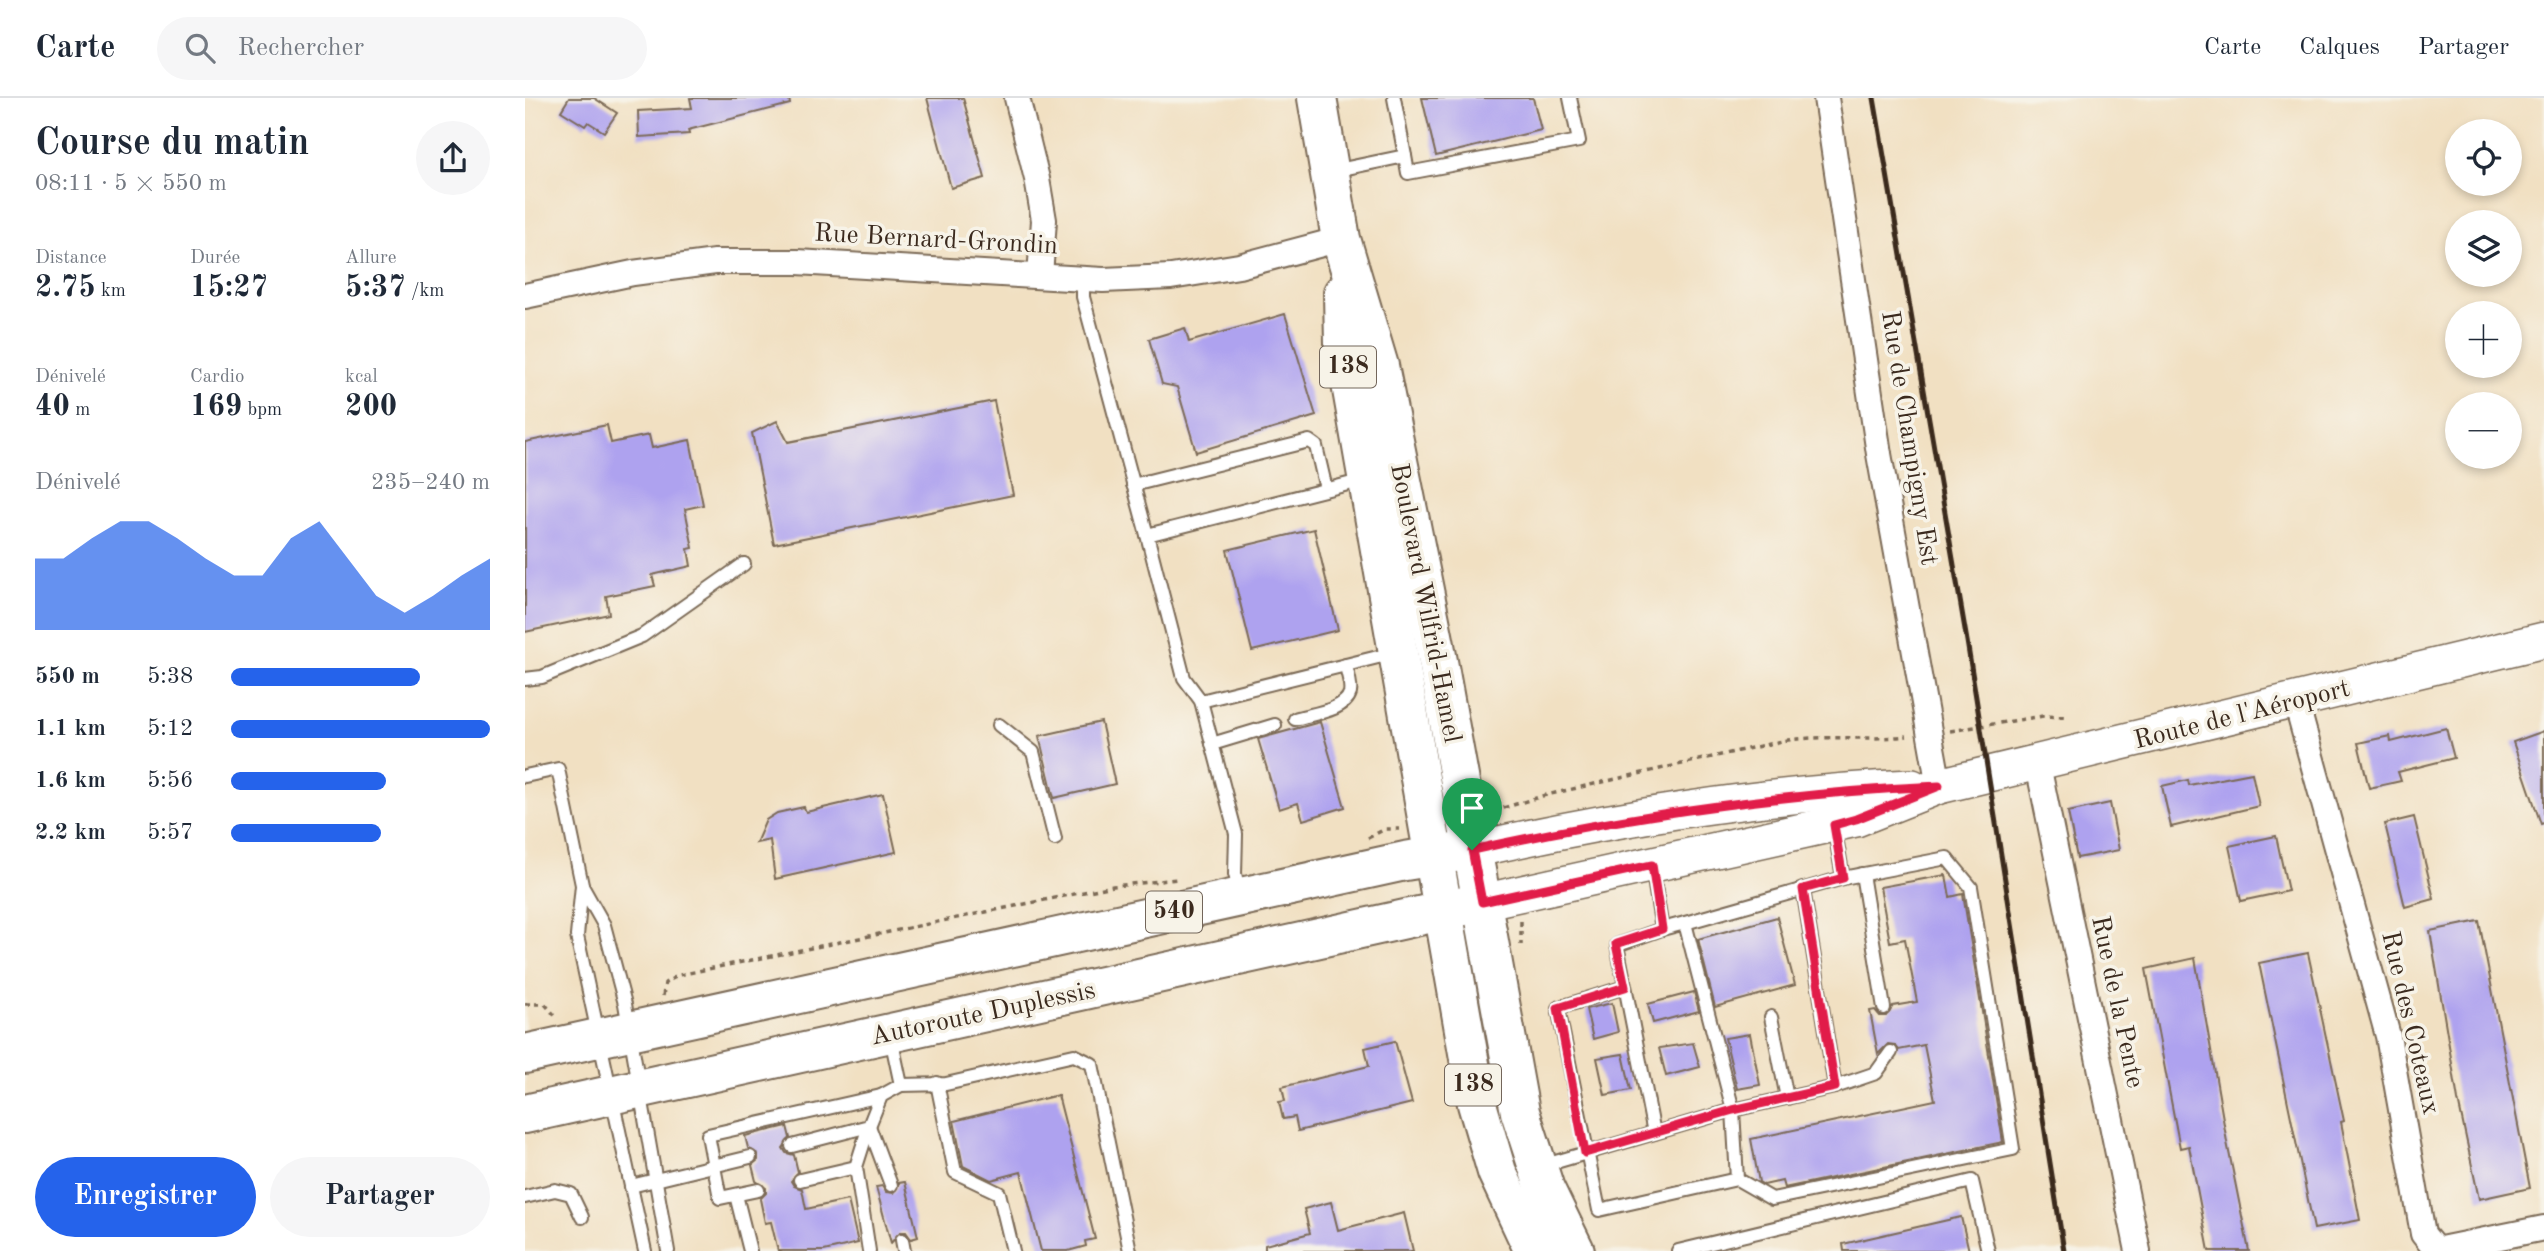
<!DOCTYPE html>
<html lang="fr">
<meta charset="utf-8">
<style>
:root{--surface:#fff;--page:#f6f6f7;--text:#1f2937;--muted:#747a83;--line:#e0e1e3;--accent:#2563eb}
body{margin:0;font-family:"Old Standard TT",serif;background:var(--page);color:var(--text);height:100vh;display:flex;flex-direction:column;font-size:26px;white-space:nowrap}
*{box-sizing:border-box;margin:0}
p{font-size:23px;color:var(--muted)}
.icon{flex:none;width:38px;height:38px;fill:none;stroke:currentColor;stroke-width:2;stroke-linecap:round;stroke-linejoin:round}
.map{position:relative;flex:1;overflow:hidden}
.drawer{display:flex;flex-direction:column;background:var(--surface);width:525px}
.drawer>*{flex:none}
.controls{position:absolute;left:1920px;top:21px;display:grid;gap:14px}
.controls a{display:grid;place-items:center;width:77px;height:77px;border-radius:50%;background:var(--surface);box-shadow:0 4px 10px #0003;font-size:35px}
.pin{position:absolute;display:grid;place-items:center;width:60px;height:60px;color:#fff;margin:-72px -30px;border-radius:50% 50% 50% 0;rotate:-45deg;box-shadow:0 0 7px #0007}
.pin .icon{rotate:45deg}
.round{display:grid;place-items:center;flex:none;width:74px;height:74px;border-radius:37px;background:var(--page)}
.summary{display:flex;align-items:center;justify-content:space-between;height:119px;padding:0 35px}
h1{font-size:38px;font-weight:600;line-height:52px}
.metrics{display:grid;grid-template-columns:repeat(3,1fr);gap:10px;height:119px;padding:7px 35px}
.metrics div{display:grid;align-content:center}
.metrics b{font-size:30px;font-weight:600}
.metrics small{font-size:19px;font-weight:400}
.metrics p{font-size:19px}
.chart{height:196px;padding:14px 35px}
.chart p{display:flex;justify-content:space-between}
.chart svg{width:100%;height:126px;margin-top:7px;fill:var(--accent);opacity:.7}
.action{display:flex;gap:14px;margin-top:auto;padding:14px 35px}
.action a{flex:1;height:80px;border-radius:42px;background:var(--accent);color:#fff;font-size:28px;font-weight:600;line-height:80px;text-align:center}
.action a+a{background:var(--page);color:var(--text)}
ul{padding:0 35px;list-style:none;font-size:23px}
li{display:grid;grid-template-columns:112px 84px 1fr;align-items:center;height:52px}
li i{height:18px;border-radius:9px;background:var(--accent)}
header{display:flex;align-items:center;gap:42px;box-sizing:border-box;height:98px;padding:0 35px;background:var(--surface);border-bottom:2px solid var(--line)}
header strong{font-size:33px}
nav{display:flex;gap:38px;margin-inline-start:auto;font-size:24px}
.search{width:490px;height:63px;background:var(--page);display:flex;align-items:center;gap:18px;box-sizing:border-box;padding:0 24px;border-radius:38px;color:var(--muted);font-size:26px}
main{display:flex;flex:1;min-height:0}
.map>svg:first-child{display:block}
.building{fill:#aea2ef}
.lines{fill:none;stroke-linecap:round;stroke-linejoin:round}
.lane-casing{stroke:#7b6a57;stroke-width:16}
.street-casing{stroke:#7b6a57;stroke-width:28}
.secondary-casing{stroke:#7b6a57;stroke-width:38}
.primary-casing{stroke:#7b6a57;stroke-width:42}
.highway-casing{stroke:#7b6a57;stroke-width:42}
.path{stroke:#7b6a57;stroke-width:3.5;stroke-dasharray:5 5;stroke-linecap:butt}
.lane{stroke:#fff;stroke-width:12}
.street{stroke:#fff;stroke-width:24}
.secondary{stroke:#fff;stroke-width:35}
.primary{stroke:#fff;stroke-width:38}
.highway{stroke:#fff;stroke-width:38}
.rail{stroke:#3b2a1e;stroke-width:5}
.route-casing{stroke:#fff;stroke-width:14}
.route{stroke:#e11d48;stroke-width:9}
.labels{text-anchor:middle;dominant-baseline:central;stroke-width:7;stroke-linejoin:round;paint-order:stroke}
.shield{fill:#f7f3e8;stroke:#73665b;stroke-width:2}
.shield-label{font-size:24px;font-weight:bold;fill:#3b2a1e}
.street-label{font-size:26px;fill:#3b2a1e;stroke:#f7f3e8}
</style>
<header>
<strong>Carte</strong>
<div class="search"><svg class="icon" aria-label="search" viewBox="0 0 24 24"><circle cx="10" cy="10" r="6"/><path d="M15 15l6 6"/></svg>Rechercher</div>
<nav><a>Carte</a><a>Calques</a><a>Partager</a></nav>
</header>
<main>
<section class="drawer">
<div class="summary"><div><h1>Course du matin</h1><p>08:11 · 5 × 550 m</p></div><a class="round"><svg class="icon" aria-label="share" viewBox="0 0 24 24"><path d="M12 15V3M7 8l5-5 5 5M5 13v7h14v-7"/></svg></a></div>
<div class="metrics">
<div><p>Distance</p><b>2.75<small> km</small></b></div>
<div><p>Durée</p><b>15:27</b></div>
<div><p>Allure</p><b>5:37<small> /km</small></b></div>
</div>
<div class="metrics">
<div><p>Dénivelé</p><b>40<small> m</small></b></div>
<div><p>Cardio</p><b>169<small> bpm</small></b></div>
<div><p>kcal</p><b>200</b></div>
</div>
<div class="chart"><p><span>Dénivelé</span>235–240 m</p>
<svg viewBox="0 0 160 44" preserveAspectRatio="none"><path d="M0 44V19L10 19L20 12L30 6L40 6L50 12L60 19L70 25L80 25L90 12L100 6L110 19L120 32L130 38L140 32L150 25L160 19V44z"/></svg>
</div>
<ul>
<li><b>550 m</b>5:38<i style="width:73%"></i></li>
<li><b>1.1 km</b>5:12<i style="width:100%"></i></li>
<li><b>1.6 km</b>5:56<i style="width:60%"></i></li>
<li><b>2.2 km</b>5:57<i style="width:58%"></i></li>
</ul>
<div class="action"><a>Enregistrer</a><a>Partager</a></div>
</section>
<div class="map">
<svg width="2019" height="1153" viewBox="0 0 2019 1153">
<rect width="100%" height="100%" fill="#f7f3e8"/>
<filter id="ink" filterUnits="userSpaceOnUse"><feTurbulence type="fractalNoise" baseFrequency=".0143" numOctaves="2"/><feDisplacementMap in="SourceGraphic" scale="14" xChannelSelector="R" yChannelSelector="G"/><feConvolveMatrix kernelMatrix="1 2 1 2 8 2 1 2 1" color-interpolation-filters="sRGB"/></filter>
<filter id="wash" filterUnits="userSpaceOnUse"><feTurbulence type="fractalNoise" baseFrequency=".00686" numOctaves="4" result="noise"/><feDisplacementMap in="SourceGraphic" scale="28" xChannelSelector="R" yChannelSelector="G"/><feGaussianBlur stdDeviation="1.57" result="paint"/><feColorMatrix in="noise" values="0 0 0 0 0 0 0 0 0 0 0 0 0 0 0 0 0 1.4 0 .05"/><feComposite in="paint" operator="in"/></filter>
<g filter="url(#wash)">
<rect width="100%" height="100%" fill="#f1e0c2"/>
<g id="blocks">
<g class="building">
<polygon points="44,0 69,0 92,15 79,34 63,24 60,28 36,13"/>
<polygon points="165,0 264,0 265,6 163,32 164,36 114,39 113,13 167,10"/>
<polygon points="402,0 438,0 460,80 426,90"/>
<polygon points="897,0 1008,0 1016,32 911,58"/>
<polygon points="760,216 791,318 671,354 652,289 637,286 624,241 660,230 664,244"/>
<polygon points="469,303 488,397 249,446 227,335 252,323 263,344"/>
<polygon points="82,327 86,345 124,337 127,350 165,342 178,407 160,411 168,450 163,451 166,468 127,477 130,488 81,498 84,516 0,534 0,344"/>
<polygon points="789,431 813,532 727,553 702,452"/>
<polygon points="576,624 590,686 529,700 514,638"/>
<polygon points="795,624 820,709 778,722 773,705 754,711 733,641"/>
<polygon points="1921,630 1929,660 1873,674 1876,683 1844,690 1833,645 1865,638 1866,644"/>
<polygon points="2019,633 2019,725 2016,726 1988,644"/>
<polygon points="1727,675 1734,708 1646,729 1637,688 1663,682 1664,687"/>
<polygon points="358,696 371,754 250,781 245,742 231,745 241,722 252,715 279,709 281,714"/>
<polygon points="1585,705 1594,752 1552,760 1543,714"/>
<polygon points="1889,719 1909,801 1880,809 1860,726"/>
<polygon points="1751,738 1763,793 1716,803 1704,748"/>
<polygon points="1421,777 1425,799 1438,796 1478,1044 1259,1090 1257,1083 1239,1087 1234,1084 1226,1041 1410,1002 1399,947 1374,952 1370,947 1363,946 1353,956 1345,913 1350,912 1355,918 1361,918 1368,908 1392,904 1380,841 1365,844 1355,789"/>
<polygon points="1252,819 1270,887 1190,909 1173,841"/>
<polygon points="1954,823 2005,1090 1954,1101 1933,1002 1905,833"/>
<polygon points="1783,855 1819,1023 1816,1024 1835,1122 1789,1131 1734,865"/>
<polygon points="1670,860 1702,1044 1724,1153 1684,1153 1664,1048 1655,1050 1621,871"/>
<polygon points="1169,894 1174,913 1128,925 1123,906"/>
<polygon points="1087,905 1093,934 1068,941 1061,911"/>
<polygon points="1225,936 1235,987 1212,991 1200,940"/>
<polygon points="870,943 887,1005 773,1033 770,1019 758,1021 754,1004 760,1003 757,989 844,968 840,950"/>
<polygon points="1168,945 1175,969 1141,978 1134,950"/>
<polygon points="1098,956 1106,992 1080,997 1072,960"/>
<polygon points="533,997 570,1141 560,1143 561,1148 543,1153 516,1153 496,1074 466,1082 438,1068 429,1023"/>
<polygon points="262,1028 265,1040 258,1050 261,1055 269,1057 273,1074 266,1083 269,1088 277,1091 281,1111 323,1102 333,1145 299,1153 253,1153 246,1124 240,1125 235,1101 241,1095 241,1090 231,1083 227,1067 233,1062 233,1056 223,1050 220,1038"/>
<polygon points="380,1084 393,1139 386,1141 381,1134 375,1134 366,1145 351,1089 357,1088 361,1094 368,1095 374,1085"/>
<polygon points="806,1104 813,1132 879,1115 888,1153 740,1153 740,1147 785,1135 779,1111"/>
<polygon points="1436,1119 1444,1153 1319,1153 1318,1146"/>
</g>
</g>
</g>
<g filter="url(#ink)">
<use href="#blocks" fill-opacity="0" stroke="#7b6a57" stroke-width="2"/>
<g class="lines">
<g class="lane-casing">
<g id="lane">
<polyline points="869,0 880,58"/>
<polyline points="808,73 880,58 883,75 1054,43 1045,0"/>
<polyline points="558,181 558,199 622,437 839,382"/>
<polyline points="608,387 784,343 791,348 801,391"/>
<polyline points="622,437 659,580 676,603 711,736 710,776 715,796"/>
<polyline points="0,581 17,579 117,538 219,466"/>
<polyline points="676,603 869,555"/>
<path d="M770 621C785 616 820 613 825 595 827 587 822 575 821 567"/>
<polyline points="474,627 508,654 530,741"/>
<polyline points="687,646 750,627"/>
<polyline points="0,678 33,671 57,787 52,838 120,1153"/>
<polyline points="1127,769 1137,831 1160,825 1208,1012 1212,1081"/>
<polyline points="1337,776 1359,910"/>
<polyline points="57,788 79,827 100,906 143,1153"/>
<polyline points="1278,791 1310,989 1351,975 1366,954"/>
<polyline points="1160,825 1318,780"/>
<polyline points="1100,889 1033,910 1074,1112 1212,1081 1247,1101 1488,1051 1446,789 1422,760 1318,780 1309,727"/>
<polyline points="1246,919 1262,1000"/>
<polyline points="366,940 376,987 421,986 549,957 567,966 605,1153"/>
<polyline points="412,985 430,1074 474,1095 488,1153"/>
<polyline points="344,1028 331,1069 344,1153"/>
<polyline points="344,1028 366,1087"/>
<polyline points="1129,1035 1092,847 1137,831"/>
<polyline points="267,1048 344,1028 356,998 376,987"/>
<polyline points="1017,1068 1208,1012 1310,989"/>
<polyline points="275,1082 331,1069"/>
<polyline points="106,1088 225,1059"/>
<polyline points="233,1092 195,1100 183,1037 356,998"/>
<polyline points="211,1097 225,1153"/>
<polyline points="0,1099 30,1092 46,1096 57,1119"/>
<polyline points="377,1142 379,1153"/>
<polyline points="1153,1153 1447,1083 1463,1153"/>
</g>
</g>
<g class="street-casing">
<g id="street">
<polyline points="492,0 512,81 519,122 515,178"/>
<polyline points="1301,0 1354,356 1414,688"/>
<polyline points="0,198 108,175 190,164 272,164 578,182 646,179 714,168 816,141"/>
<polyline points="1771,604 1863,938 1898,1136 1911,1152 2019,1130"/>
<polyline points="1513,667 1613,1153"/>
</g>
</g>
<g class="secondary-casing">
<g id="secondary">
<path d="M947 752C1087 720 1245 695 1387 689"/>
<polyline points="957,804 1331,721 1414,688 2019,542"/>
</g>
</g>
<g class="primary-casing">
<g id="primary">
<polyline points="792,0 816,141 854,268 910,547 995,1014 1020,1091 1050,1153"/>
<polyline points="818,195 819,246 952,1006 972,1074 1009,1153"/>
</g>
</g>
<g class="highway-casing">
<g id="highway">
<polyline points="0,956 880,763 947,752"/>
<polyline points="0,1016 957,804"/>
</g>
</g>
<g class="path">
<polyline points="1425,633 1518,618 1543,619"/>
<path d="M969 713 1017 698 1257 643C1299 636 1340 643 1382 638"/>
<polyline points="843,740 860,731 875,731"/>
<polyline points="996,823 996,847"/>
<polyline points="138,898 140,885 154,877 588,788 653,781"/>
<polyline points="0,906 20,906 31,919"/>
</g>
<use href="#lane" class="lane"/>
<use href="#street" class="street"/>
<use href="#secondary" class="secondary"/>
<use href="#primary" class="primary"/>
<use href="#highway" class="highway"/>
<polyline class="rail" points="1349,0 1442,543 1539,1153"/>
</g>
</g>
<g class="lines" filter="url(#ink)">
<g class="route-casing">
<path id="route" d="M1414 688 1331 721 1309 727 1318 780 1278 791 1310 989 1208 1012 1060 1055 1033 910 1100 889 1091 846 1137 831 1127 767 957 804 947 752C1100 718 1258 695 1414 688Z"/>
</g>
<use href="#route" class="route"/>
</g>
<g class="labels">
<g class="shield">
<rect x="795" y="248.5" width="56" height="41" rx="5"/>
<rect x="621" y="793.5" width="56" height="41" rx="5"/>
<rect x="920" y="966.5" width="56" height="41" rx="5"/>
</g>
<g class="shield-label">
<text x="823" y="269">138</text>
<text x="649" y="814">540</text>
<text x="948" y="987">138</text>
</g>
<g class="street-label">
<text transform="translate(411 142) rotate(3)">Rue Bernard-Grondin</text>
<text transform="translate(1384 340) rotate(81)">Rue de Champigny Est</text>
<text transform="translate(900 505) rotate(79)">Boulevard Wilfrid-Hamel</text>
<text transform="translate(1717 617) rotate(-14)">Route de l'Aéroport</text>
<text transform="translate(1592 904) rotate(78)">Rue de la Pente</text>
<text transform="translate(458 916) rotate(-12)">Autoroute Duplessis</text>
<text transform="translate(1885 925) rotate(77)">Rue des Coteaux</text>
</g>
</g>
</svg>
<div class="controls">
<a><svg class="icon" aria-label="locate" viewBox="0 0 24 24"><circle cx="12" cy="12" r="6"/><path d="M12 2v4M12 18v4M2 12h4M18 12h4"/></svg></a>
<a><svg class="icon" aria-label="layers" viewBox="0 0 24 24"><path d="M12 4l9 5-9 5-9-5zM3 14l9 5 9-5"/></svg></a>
<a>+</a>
<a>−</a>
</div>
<div class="pin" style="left:947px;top:752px;background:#1e9e55"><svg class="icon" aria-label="arrive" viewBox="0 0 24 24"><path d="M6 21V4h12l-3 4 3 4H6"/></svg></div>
</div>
</main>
